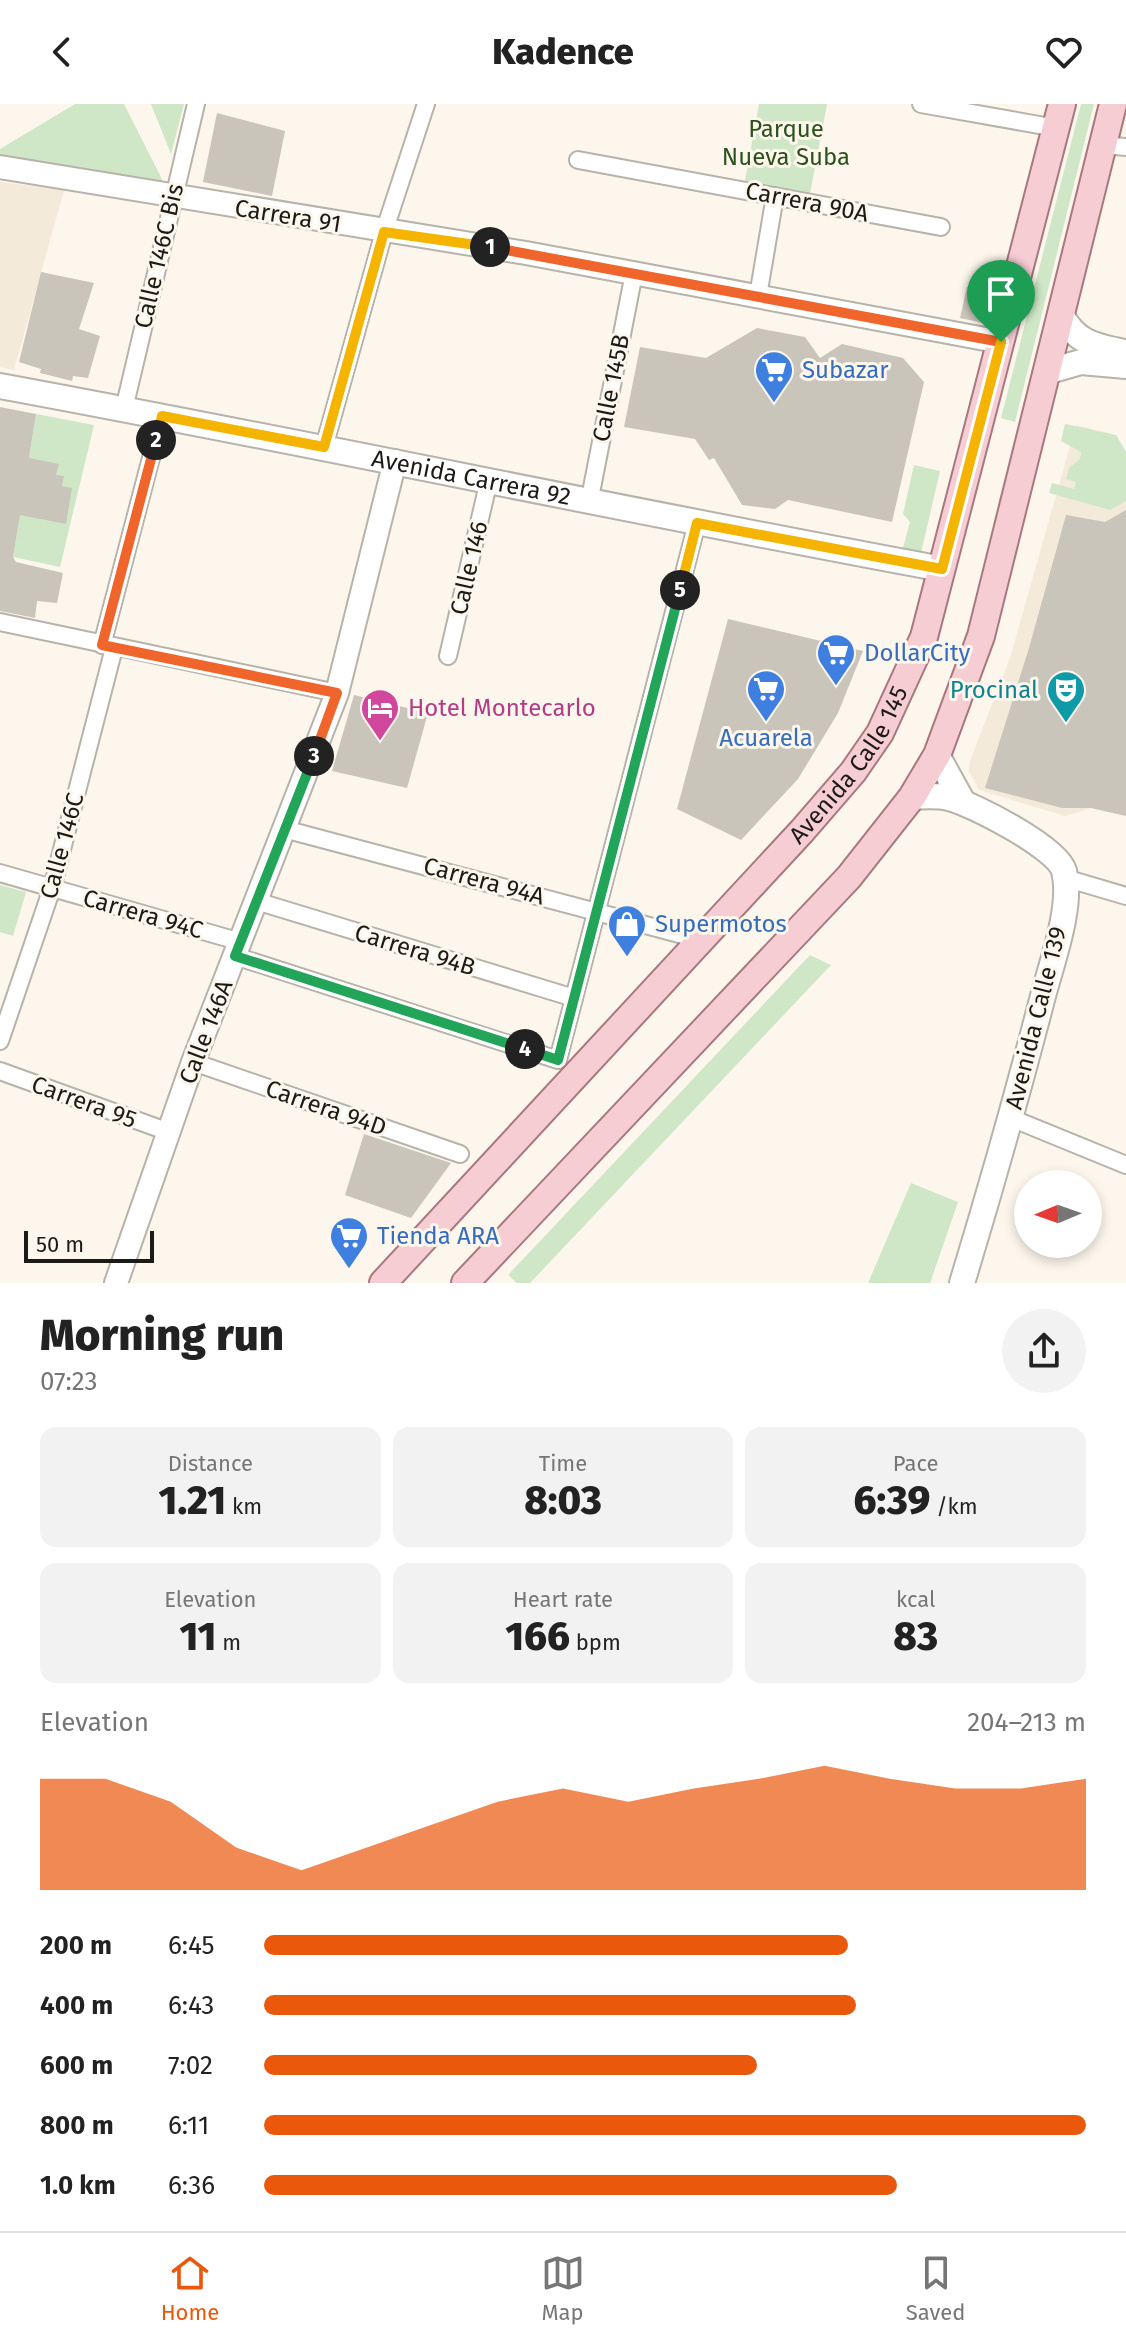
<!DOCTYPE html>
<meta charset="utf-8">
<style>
:root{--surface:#fff;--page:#f2f2f2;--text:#222;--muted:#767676;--line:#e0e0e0;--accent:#ea580c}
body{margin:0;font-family:"Fira Sans",sans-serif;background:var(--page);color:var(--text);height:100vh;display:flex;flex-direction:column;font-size:30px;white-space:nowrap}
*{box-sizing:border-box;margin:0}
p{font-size:26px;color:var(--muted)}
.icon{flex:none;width:44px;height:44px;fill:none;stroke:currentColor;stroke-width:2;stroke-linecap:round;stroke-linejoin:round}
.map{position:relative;height:1179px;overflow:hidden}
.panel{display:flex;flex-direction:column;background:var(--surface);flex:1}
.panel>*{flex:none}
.needle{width:52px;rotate:268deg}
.controls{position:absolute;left:1014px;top:1066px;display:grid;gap:16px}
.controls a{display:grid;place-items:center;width:88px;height:88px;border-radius:50%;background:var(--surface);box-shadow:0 4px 12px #0003;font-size:40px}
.scale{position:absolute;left:24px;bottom:20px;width:130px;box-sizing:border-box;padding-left:8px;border:4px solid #1c1a16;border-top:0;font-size:22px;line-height:28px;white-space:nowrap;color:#1c1a16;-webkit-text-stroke:6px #fcf6ec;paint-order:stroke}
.pin{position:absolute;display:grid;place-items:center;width:68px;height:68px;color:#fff;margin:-82px -34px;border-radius:50% 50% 50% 0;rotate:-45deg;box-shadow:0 0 8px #0007}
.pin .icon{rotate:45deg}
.km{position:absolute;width:40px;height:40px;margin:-20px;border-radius:50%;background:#222;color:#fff;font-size:22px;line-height:40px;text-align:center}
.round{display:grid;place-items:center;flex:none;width:84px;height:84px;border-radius:42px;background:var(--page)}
.summary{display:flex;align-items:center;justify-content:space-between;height:136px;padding:0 40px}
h1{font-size:44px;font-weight:800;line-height:60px}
.stats{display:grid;grid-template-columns:repeat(3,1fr);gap:12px;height:136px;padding:8px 40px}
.stats div{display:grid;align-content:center;border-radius:16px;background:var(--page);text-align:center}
.stats b{font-size:40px;font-weight:800}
.stats small{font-size:22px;font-weight:400}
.stats p{font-size:22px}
.chart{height:224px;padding:16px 40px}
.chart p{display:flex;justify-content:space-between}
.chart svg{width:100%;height:144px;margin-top:8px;fill:var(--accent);opacity:.7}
ul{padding:0 40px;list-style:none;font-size:26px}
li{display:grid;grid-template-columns:128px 96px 1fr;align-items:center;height:60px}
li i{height:20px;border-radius:10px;background:var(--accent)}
header{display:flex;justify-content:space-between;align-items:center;height:104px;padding:0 40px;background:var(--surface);font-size:36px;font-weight:800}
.menu{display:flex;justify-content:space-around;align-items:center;height:112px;border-top:2px solid var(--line);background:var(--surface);font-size:22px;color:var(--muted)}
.menu a{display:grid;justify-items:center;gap:4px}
.menu .current{color:var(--accent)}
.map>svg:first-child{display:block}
.built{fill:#f3eada}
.green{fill:#d0e7c7}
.building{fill:#cac5bb}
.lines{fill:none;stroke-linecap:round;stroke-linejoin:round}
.minor-casing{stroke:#b8b3aa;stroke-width:20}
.tertiary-casing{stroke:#b8b3aa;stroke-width:26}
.secondary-casing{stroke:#b8b3aa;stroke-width:28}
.primary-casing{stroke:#a7787f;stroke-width:30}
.minor{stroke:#fff;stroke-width:16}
.tertiary{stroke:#fff;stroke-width:22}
.secondary{stroke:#fff;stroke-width:24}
.primary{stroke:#f7cdd4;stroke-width:26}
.split-1-casing{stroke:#fff;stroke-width:16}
.split-2-casing{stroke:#fff;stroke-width:16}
.split-3-casing{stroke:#fff;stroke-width:16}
.split-4-casing{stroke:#fff;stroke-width:16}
.split-5-casing{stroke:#fff;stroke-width:16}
.split-6-casing{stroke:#fff;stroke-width:16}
.split-1{stroke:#f0652b;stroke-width:10}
.split-2{stroke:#f5b400;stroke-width:10}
.split-3{stroke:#f0652b;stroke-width:10}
.split-4{stroke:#22a559;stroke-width:10}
.split-5{stroke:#22a559;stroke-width:10}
.split-6{stroke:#f5b400;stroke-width:10}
.labels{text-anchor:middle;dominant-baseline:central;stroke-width:6;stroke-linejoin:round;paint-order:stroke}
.park-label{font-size:24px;fill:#2c521b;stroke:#fcf6ec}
.street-label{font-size:24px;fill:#1c1a16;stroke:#fcf6ec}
.shop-label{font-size:24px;fill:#366cbe;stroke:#fcf6ec;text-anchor:start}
.culture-label{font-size:24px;fill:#0d838f;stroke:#fcf6ec;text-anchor:end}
.hotel-label{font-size:24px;fill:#b23c85;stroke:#fcf6ec;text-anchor:start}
</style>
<header><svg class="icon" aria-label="back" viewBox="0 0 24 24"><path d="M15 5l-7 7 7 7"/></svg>Kadence<svg class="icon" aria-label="heart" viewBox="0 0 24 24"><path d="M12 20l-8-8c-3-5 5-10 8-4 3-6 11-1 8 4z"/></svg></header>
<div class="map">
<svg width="1126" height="1179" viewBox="0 0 1126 1179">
<rect width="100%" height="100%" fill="#fcf6ec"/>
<g class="built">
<polygon points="0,78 64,86 14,266 0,263"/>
<polygon points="1076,321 1116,331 1126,348 1126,712 1091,704 1065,712 979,686 969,667 970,657 1010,554"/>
</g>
<g class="green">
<polygon points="75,0 124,0 166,83 0,51 0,45"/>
<polygon points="151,0 184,0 171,50"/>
<polygon points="759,0 827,0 810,90 745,77"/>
<polygon points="1081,0 1094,0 1015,318 1001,314"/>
<polygon points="36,310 94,321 60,463 13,453"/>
<polygon points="1065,320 1116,331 1126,348 1126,397 1110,406 1049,389 1052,379 1074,385 1076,378 1066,375 1069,364 1080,355 1081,348 1061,337"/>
<polygon points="914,361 940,367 921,449 903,444 910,418 903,410"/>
<polygon points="0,781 26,788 13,832 0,828"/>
<polygon points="810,851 831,861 530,1179 517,1179 508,1171"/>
<polygon points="911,1079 958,1098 930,1179 868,1179"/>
</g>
<g class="building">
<polygon points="217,9 285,27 272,92 203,78"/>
<polygon points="41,168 94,179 79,225 100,232 88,274 73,272 72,277 40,269 41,265 19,258"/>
<polygon points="967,183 989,188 983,219 960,214"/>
<polygon points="757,224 805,233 820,254 842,240 903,254 924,278 892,418 788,396 775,405 742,401 714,354 709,356 695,335 624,323 640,243 706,254"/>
<polygon points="0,303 36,310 29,354 59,360 56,371 64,372 62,382 72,384 66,420 20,411 13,453 16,458 63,469 57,499 37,497 35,514 0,507"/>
<polygon points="1126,406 1126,712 1091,704 1062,704 985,684 1029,544 1066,411 1105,418"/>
<polygon points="728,515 863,547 838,609 798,675 741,736 677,705"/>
<polygon points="354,591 428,609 407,684 332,667"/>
<polygon points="364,1030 451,1059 411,1114 345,1091"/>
</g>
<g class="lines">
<g class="minor-casing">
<g id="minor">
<polyline points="921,0 1056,24"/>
<polyline points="1103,41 1126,43"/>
<polyline points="578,56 941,123"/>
<polyline points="758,192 775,92"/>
<polyline points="124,305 196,0"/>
<polyline points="324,343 384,128 426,0"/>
<polyline points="589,399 634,169"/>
<polyline points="0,518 337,589"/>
<polyline points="102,541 162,312"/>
<polyline points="448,552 489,376"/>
<polyline points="284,725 683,831"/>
<polyline points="0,769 241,838"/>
<polyline points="1065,774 1126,792"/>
<polyline points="256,797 574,894"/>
<polyline points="235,852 558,956 697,419"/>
<polyline points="0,937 52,784 114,544"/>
<polyline points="193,958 460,1050"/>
<polyline points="0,967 169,1028"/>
<polyline points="1011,1014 1126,1061"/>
</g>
</g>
<g class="tertiary-casing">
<g id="tertiary">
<polyline points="0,63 526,149 1001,238"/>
<polyline points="116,1179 193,958 337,589 395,357"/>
</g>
</g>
<g class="secondary-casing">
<g id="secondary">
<path d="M1061 210C1075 238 1094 242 1124 248"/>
<polyline points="1046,268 1081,258 1126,262"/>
<path id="s1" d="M0 282C315 340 627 407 942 465"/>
<polyline points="937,651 963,698"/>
<path d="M912 693C925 692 936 691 949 694 973 700 1058 744 1064 767 1073 801 1052 858 1043 892 1018 988 991 1084 962 1179"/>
</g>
</g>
<g class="primary-casing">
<g id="primary">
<path id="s2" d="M383 1179 802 727 853 668 880 629 924 533 1062 0"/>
<polyline points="465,1179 849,773 912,693 937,651 981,532 1113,0"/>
</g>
</g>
<use href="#minor" class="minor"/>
<use href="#tertiary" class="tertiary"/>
<use href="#secondary" class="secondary"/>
<use href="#primary" class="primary"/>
</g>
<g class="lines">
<g class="split-1-casing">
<polyline id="split-1" points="490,143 1001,238"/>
</g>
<g class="split-2-casing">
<polyline id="split-2" points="156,336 162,312 324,343 384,128 490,143"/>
</g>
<g class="split-3-casing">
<polyline id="split-3" points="156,336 102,541 337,589 314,652"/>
</g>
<g class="split-4-casing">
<polyline id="split-4" points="314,652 235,852 525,945"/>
</g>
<g class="split-5-casing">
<polyline id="split-5" points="525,945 558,956 680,486"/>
</g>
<g class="split-6-casing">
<polyline id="split-6" points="680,486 697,419 942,465 1001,238"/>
</g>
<use href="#split-1" class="split-1"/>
<use href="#split-2" class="split-2"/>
<use href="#split-3" class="split-3"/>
<use href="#split-4" class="split-4"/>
<use href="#split-5" class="split-5"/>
<use href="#split-6" class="split-6"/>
</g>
<defs>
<g id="supermarket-pin" transform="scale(2)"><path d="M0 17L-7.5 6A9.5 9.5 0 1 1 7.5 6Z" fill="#3f7fe0" stroke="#fcf6ec"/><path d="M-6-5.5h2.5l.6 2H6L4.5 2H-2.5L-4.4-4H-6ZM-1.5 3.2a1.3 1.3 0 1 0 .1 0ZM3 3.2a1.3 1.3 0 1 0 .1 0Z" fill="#fff"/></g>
<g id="theatre-pin" transform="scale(2)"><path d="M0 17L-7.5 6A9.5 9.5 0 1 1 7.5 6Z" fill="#0f9aa8" stroke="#fcf6ec"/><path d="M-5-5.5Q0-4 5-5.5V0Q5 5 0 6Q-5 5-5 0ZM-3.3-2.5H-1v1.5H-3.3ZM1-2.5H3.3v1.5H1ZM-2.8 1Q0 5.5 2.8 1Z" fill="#fff"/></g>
<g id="hotel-pin" transform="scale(2)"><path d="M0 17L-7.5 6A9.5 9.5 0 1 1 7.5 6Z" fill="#d1479c" stroke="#fcf6ec"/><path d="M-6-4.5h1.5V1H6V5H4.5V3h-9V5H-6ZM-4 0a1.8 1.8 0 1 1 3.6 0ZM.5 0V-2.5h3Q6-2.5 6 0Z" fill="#fff"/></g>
<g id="shop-pin" transform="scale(2)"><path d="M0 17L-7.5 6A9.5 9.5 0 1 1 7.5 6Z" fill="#3f7fe0" stroke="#fcf6ec"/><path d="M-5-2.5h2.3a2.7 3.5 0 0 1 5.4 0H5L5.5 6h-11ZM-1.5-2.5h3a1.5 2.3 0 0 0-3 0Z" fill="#fff"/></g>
</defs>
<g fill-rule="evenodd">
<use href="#supermarket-pin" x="774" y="266"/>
<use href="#supermarket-pin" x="836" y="549"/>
<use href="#supermarket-pin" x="766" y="585"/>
<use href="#theatre-pin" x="1066" y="586"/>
<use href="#hotel-pin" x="380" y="604"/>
<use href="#shop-pin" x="627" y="820"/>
<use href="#supermarket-pin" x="349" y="1132"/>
</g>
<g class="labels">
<g class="park-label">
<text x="786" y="25">Parque<tspan x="786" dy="28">Nueva Suba</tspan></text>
</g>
<g class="street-label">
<text transform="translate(807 98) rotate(11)">Carrera 90A</text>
<text transform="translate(288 112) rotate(9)">Carrera 91</text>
<text transform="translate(159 152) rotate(-77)">Calle 146C Bis</text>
<text transform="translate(611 284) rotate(-79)">Calle 145B</text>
<text stroke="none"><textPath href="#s1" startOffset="480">Avenida Carrera 92</textPath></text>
<text transform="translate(469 464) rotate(-77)">Calle 146</text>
<text stroke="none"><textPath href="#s2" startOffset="698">Avenida Calle 145</textPath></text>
<text transform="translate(62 742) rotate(-75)">Calle 146C</text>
<text transform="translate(484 777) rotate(15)">Carrera 94A</text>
<text transform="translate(143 810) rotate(16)">Carrera 94C</text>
<text transform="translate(415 846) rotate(17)">Carrera 94B</text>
<text transform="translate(1036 914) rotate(-76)">Avenida Calle 139</text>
<text transform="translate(206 928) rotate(-69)">Calle 146A</text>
<text transform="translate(84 998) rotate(20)">Carrera 95</text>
<text transform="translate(326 1004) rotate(19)">Carrera 94D</text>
</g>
<g class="shop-label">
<text x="802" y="266">Subazar</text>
<text x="864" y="549">DollarCity</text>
<text x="766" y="634" text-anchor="middle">Acuarela</text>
<text x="655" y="820">Supermotos</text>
<text x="377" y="1132">Tienda ARA</text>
</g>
<g class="culture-label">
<text x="1038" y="586">Procinal</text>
</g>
<g class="hotel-label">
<text x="408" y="604">Hotel Montecarlo</text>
</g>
</g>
</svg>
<div class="controls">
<a><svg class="needle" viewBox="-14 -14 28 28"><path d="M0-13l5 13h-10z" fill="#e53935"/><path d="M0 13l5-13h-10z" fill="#767676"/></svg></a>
</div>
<div class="scale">50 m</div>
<div class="pin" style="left:1001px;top:238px;background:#1e9e55"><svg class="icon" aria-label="arrive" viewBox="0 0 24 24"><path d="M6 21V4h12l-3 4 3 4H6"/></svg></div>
<b class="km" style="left:490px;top:143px">1</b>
<b class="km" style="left:156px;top:336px">2</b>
<b class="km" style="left:314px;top:652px">3</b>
<b class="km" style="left:525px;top:945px">4</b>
<b class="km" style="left:680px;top:486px">5</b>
</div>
<section class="panel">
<div class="summary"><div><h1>Morning run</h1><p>07:23</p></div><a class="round"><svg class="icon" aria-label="share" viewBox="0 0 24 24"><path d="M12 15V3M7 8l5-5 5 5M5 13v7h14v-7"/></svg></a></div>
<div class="stats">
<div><p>Distance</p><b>1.21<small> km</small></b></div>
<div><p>Time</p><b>8:03</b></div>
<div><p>Pace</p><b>6:39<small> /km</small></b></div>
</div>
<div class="stats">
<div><p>Elevation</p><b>11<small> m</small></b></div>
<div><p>Heart rate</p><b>166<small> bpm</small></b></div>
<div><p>kcal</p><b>83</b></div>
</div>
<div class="chart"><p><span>Elevation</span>204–213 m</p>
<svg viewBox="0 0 160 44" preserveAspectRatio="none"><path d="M0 44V10L10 10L20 17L30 31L40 38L50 31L60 24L70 17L80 13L90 17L100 13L110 10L120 6L130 10L140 13L150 13L160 10V44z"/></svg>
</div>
<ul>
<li><b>200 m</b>6:45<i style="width:71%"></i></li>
<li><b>400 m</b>6:43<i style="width:72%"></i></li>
<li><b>600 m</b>7:02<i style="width:60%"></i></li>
<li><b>800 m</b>6:11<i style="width:100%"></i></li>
<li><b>1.0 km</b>6:36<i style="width:77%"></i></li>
</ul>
</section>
<nav class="menu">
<a class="current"><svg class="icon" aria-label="home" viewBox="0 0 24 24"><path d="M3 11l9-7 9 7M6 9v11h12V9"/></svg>Home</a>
<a><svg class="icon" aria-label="map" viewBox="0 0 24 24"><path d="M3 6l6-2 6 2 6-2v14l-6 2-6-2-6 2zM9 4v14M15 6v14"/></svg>Map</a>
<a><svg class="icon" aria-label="saved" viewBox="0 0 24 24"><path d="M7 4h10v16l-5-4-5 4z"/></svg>Saved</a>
</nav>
